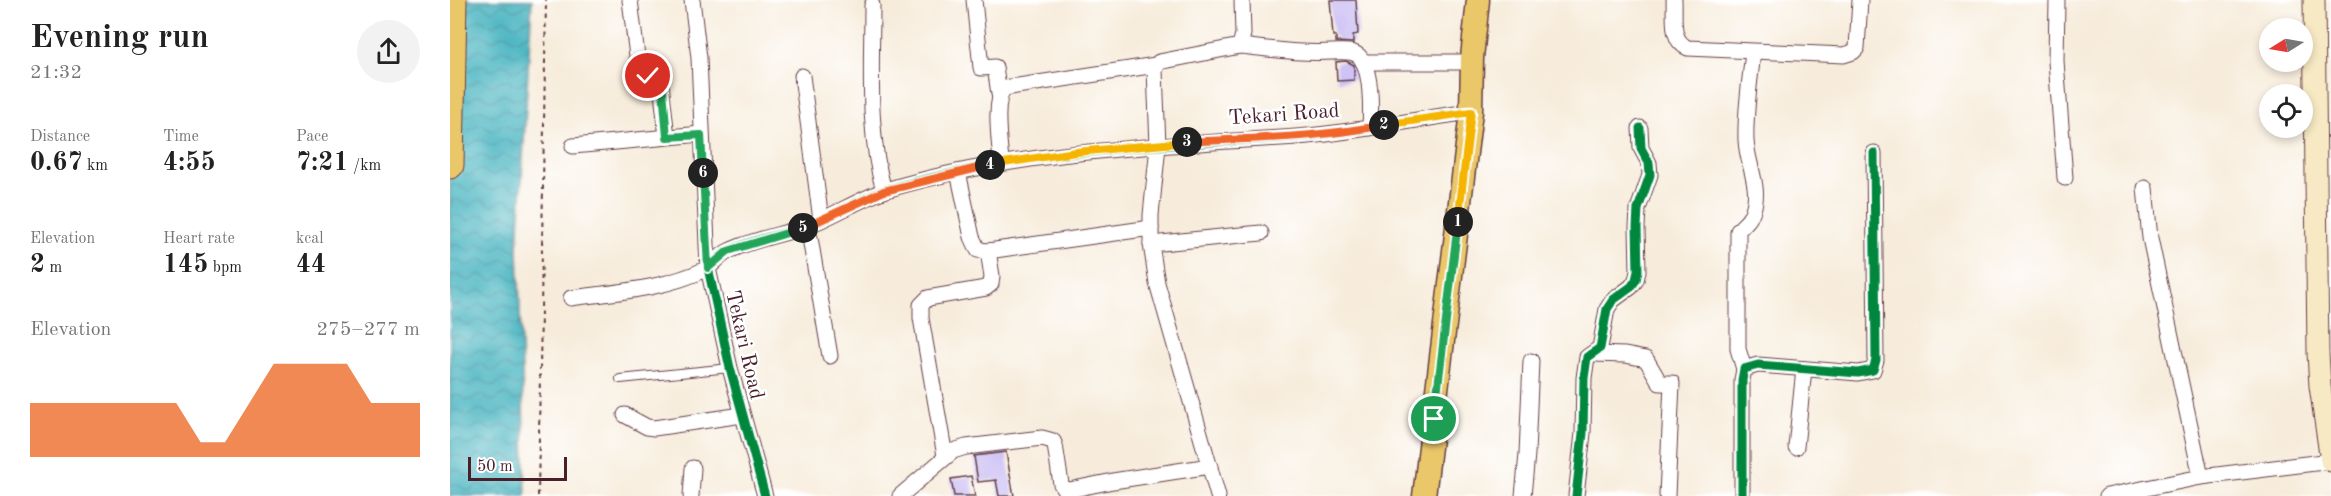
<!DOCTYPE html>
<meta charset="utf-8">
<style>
:root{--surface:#fff;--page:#f2f2f2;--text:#222;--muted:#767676;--accent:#ea580c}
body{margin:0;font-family:"Old Standard TT",serif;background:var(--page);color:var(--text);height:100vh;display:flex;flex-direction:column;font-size:22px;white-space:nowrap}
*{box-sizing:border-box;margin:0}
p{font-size:20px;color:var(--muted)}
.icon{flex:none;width:33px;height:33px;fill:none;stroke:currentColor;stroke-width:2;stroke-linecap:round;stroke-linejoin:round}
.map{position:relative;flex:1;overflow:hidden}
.sheet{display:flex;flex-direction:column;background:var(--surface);width:450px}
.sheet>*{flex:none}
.needle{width:39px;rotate:259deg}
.fabs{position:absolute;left:1809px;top:18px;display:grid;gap:12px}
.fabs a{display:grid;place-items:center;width:54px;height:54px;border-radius:50%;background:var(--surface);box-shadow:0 3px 9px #0003;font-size:30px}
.scale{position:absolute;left:18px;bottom:15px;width:99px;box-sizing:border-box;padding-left:6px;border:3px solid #4a1f2b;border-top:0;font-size:16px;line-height:21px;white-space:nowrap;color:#4a1f2b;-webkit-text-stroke:4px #fff;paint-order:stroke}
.pin{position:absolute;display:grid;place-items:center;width:51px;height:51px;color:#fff;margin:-26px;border:3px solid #fff;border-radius:50%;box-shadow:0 2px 6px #0007}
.km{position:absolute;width:30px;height:30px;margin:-15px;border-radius:50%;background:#222;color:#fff;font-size:16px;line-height:30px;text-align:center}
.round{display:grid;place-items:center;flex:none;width:63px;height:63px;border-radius:32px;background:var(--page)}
.head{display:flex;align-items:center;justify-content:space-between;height:102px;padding:0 30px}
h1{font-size:33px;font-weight:800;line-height:45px}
.stats{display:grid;grid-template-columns:repeat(3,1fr);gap:9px;height:102px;padding:6px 30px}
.stats div{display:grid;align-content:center}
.stats b{font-size:26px;font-weight:800}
.stats small{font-size:16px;font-weight:400}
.stats p{font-size:16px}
.chart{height:168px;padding:12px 30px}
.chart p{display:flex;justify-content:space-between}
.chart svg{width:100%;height:108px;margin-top:6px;fill:var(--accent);opacity:.7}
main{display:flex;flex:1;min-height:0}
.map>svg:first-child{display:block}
.water{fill:url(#water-waves);stroke:#466875;stroke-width:1.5}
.building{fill:#c4b6f3}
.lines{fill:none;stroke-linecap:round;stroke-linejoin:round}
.lane-casing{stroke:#643e45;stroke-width:10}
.street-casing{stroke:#643e45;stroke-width:17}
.secondary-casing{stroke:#643e45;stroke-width:23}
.primary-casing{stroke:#643e45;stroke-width:25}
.highway-casing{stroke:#643e45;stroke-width:29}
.path{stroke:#643e45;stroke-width:2;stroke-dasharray:4.5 4.5;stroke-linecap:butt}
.lane{stroke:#fff;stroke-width:8}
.street{stroke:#fff;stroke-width:15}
.secondary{stroke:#f7e9c3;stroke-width:21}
.primary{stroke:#eac769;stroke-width:22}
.highway{stroke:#eac769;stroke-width:27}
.cycleway-casing{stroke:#fff;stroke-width:13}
.cycleway{stroke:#00873e;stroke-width:9}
.split-1-casing{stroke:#fff;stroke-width:12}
.split-2-casing{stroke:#fff;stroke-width:12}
.split-3-casing{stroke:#fff;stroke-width:12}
.split-4-casing{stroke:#fff;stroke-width:12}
.split-5-casing{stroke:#fff;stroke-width:12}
.split-6-casing{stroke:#fff;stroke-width:12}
.split-7-casing{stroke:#fff;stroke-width:12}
.split-1{stroke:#22a559;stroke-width:8}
.split-2{stroke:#f5b400;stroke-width:8}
.split-3{stroke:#f0652b;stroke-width:8}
.split-4{stroke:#f5b400;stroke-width:8}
.split-5{stroke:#f0652b;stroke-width:8}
.split-6{stroke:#22a559;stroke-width:8}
.split-7{stroke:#22a559;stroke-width:8}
.labels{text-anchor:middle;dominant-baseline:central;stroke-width:5;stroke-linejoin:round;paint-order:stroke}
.street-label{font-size:21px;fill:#4a1f2b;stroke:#fff}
</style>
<main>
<section class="sheet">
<div class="head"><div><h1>Evening run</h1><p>21:32</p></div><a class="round"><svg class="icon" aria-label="share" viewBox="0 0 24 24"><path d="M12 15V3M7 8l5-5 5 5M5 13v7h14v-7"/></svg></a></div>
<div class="stats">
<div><p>Distance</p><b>0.67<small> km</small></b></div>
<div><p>Time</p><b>4:55</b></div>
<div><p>Pace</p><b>7:21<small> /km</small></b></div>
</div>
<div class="stats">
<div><p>Elevation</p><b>2<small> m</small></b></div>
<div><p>Heart rate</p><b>145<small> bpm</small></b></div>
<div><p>kcal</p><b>44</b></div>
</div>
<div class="chart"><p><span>Elevation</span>275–277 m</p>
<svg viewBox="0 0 160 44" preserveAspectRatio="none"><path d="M0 44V22L10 22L20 22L30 22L40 22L50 22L60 22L70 38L80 38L90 22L100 6L110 6L120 6L130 6L140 22L150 22L160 22V44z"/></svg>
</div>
</section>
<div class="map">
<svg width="1881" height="496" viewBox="0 0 1881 496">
<defs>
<pattern id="water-waves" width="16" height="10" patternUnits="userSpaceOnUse" patternTransform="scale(1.5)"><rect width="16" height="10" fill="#43b2bf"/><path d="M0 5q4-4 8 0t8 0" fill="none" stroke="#3a909b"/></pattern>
</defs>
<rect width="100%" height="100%" fill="#fff"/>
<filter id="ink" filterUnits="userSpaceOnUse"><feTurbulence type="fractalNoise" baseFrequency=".0167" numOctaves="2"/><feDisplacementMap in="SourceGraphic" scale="12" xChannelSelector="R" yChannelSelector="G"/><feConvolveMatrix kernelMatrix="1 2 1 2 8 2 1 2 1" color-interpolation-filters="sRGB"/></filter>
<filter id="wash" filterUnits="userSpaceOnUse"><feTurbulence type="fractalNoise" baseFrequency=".008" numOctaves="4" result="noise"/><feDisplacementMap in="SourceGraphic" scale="24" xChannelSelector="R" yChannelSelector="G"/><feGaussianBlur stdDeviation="1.35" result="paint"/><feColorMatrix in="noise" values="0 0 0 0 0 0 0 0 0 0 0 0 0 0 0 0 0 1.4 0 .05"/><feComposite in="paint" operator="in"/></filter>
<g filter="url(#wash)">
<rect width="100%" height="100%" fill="#f7ecdb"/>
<polygon class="water" points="0,0 82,0 68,247 76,496 0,496"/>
<g id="blocks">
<g class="building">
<polygon points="880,0 906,0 908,34 903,35 903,43 886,42 886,36 883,36"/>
<polygon points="896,61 904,65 904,80 887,81 886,62"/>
<polygon points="556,452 564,496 549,496 546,480 528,482 524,456"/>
<polygon points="521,476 525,496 504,496 501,479"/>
</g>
</g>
</g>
<g filter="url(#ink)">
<use href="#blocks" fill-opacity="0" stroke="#643e45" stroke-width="1.5"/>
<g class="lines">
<g class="lane-casing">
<polyline id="lane" points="170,379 280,368"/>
</g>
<g class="street-casing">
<g id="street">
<polyline points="180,0 188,64 191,72 211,84 217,137"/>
<polyline points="524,0 531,68 545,67 549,94"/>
<path d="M1224 0C1225 17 1220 41 1238 48L1394 55 1403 52 1407 48 1410 0"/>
<polyline points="1607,0 1606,61 1615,178"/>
<path d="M422 5C422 66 417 132 434 191"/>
<path d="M790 46C820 49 851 54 882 52 891 52 902 50 909 56 922 69 921 110 920 128"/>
<polyline points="913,62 1022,62"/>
<polyline points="352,76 371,220"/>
<polyline points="123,146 251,134"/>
<path d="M551 162C550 144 543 103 554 88L706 65"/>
<polyline points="508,172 522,237 528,250 538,251 701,228"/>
<polyline points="1695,188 1700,238 1751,477"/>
<polyline points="358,226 380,356"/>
<polyline points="701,244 811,233"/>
<path d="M121 298C167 292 216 289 258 268L249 58 242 0"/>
<polyline points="1143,354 1175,355 1196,359 1210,383 1222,383 1217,496"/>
<path d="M1294 369 1288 349V231C1291 226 1297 223 1300 217 1314 190 1297 167 1296 140 1295 111 1300 81 1303 52"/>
<polyline points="175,415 197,427 204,428 292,415"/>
<polyline points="1346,447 1354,369"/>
<polyline points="495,456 471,318 471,305 478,298 536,288 541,284 542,276 538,251"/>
<polyline points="241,496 243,468"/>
<path d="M315 496 280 368 258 268C265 262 272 254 279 251 303 239 332 235 357 226 384 216 409 199 436 190 570 150 708 146 846 137 905 133 962 119 1021 112"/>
<polyline points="450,496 503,451 516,447 592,438 603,441 605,445 611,484 614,489 619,490 663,481 760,466"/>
<polyline points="768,496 707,283 701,244 701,215 708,146 705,70 709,62 790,46 793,34 792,0"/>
<polyline points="1073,496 1077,454 1081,361"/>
<polyline points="1126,496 1133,433 1134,378 1137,357 1150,348 1157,309 1163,300 1181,287 1186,280 1188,271 1187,227 1188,209 1200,175 1199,163 1191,148 1190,128"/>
<polyline points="1292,496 1292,380 1294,369 1308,365 1408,373 1423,370 1426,360 1424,153"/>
<polyline points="1657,496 1751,477 1881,461"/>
</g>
</g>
<g class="secondary-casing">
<polyline id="secondary" points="1864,0 1868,353 1870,386 1881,461"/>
</g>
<g class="primary-casing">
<polyline id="primary" points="974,496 1021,112 1022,58 1028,0"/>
</g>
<g class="highway-casing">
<polyline id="highway" points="0,165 3,0"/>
</g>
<polyline class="path" points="88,496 96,0"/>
<use href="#lane" class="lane"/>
<use href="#street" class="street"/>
<use href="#secondary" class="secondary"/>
<use href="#primary" class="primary"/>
<use href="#highway" class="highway"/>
<g class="cycleway-casing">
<g id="cycleway">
<path d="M315 496 280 368 258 268C265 262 272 254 279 251 303 239 332 235 357 226 384 216 409 199 436 190 570 150 708 146 846 137 905 133 962 119 1021 112"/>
<polyline points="1126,496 1133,433 1134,378 1137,357 1150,348 1157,309 1163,300 1181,287 1186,280 1188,271 1187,227 1188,209 1200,175 1199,163 1191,148 1190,128"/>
<polyline points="1292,496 1292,380 1294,369 1308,365 1408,373 1423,370 1426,360 1424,153"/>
</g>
</g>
<use href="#cycleway" class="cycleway"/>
</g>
</g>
<g class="lines" filter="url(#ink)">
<g class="split-1-casing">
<polyline id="split-1" points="984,419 1008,222"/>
</g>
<g class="split-2-casing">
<polyline id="split-2" points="934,125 1021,112 1008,222"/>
</g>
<g class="split-3-casing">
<path id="split-3" d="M737 142C803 138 869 138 934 125"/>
</g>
<g class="split-4-casing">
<polyline id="split-4" points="540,165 626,152 737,142"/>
</g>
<g class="split-5-casing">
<polyline id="split-5" points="353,228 434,191 540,165"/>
</g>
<g class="split-6-casing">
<polyline id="split-6" points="253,173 258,268 278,251 353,228"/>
</g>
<g class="split-7-casing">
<polyline id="split-7" points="198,76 211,84 213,90 217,137 251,135 253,173"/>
</g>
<use href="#split-1" class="split-1"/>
<use href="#split-2" class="split-2"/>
<use href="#split-3" class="split-3"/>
<use href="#split-4" class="split-4"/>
<use href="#split-5" class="split-5"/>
<use href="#split-6" class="split-6"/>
<use href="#split-7" class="split-7"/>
</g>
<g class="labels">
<g class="street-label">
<text transform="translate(834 115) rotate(-4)">Tekari Road</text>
<text transform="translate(294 345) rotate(77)">Tekari Road</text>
</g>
</g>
</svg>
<div class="fabs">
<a><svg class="needle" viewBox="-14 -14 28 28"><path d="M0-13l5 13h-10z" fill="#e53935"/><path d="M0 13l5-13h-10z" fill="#767676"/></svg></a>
<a><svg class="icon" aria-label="locate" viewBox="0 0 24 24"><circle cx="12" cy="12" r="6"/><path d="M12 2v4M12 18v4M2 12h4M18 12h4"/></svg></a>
</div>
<div class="scale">50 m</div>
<div class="pin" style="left:984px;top:419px;background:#1e9e55"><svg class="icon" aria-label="arrive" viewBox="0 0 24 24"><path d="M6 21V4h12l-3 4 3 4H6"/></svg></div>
<div class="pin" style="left:198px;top:76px;background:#d93025"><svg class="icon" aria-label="check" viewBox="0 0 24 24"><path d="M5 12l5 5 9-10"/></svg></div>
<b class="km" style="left:1008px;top:222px">1</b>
<b class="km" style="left:934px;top:125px">2</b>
<b class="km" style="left:737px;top:142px">3</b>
<b class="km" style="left:540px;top:165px">4</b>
<b class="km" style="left:353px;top:228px">5</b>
<b class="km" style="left:253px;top:173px">6</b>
</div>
</main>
